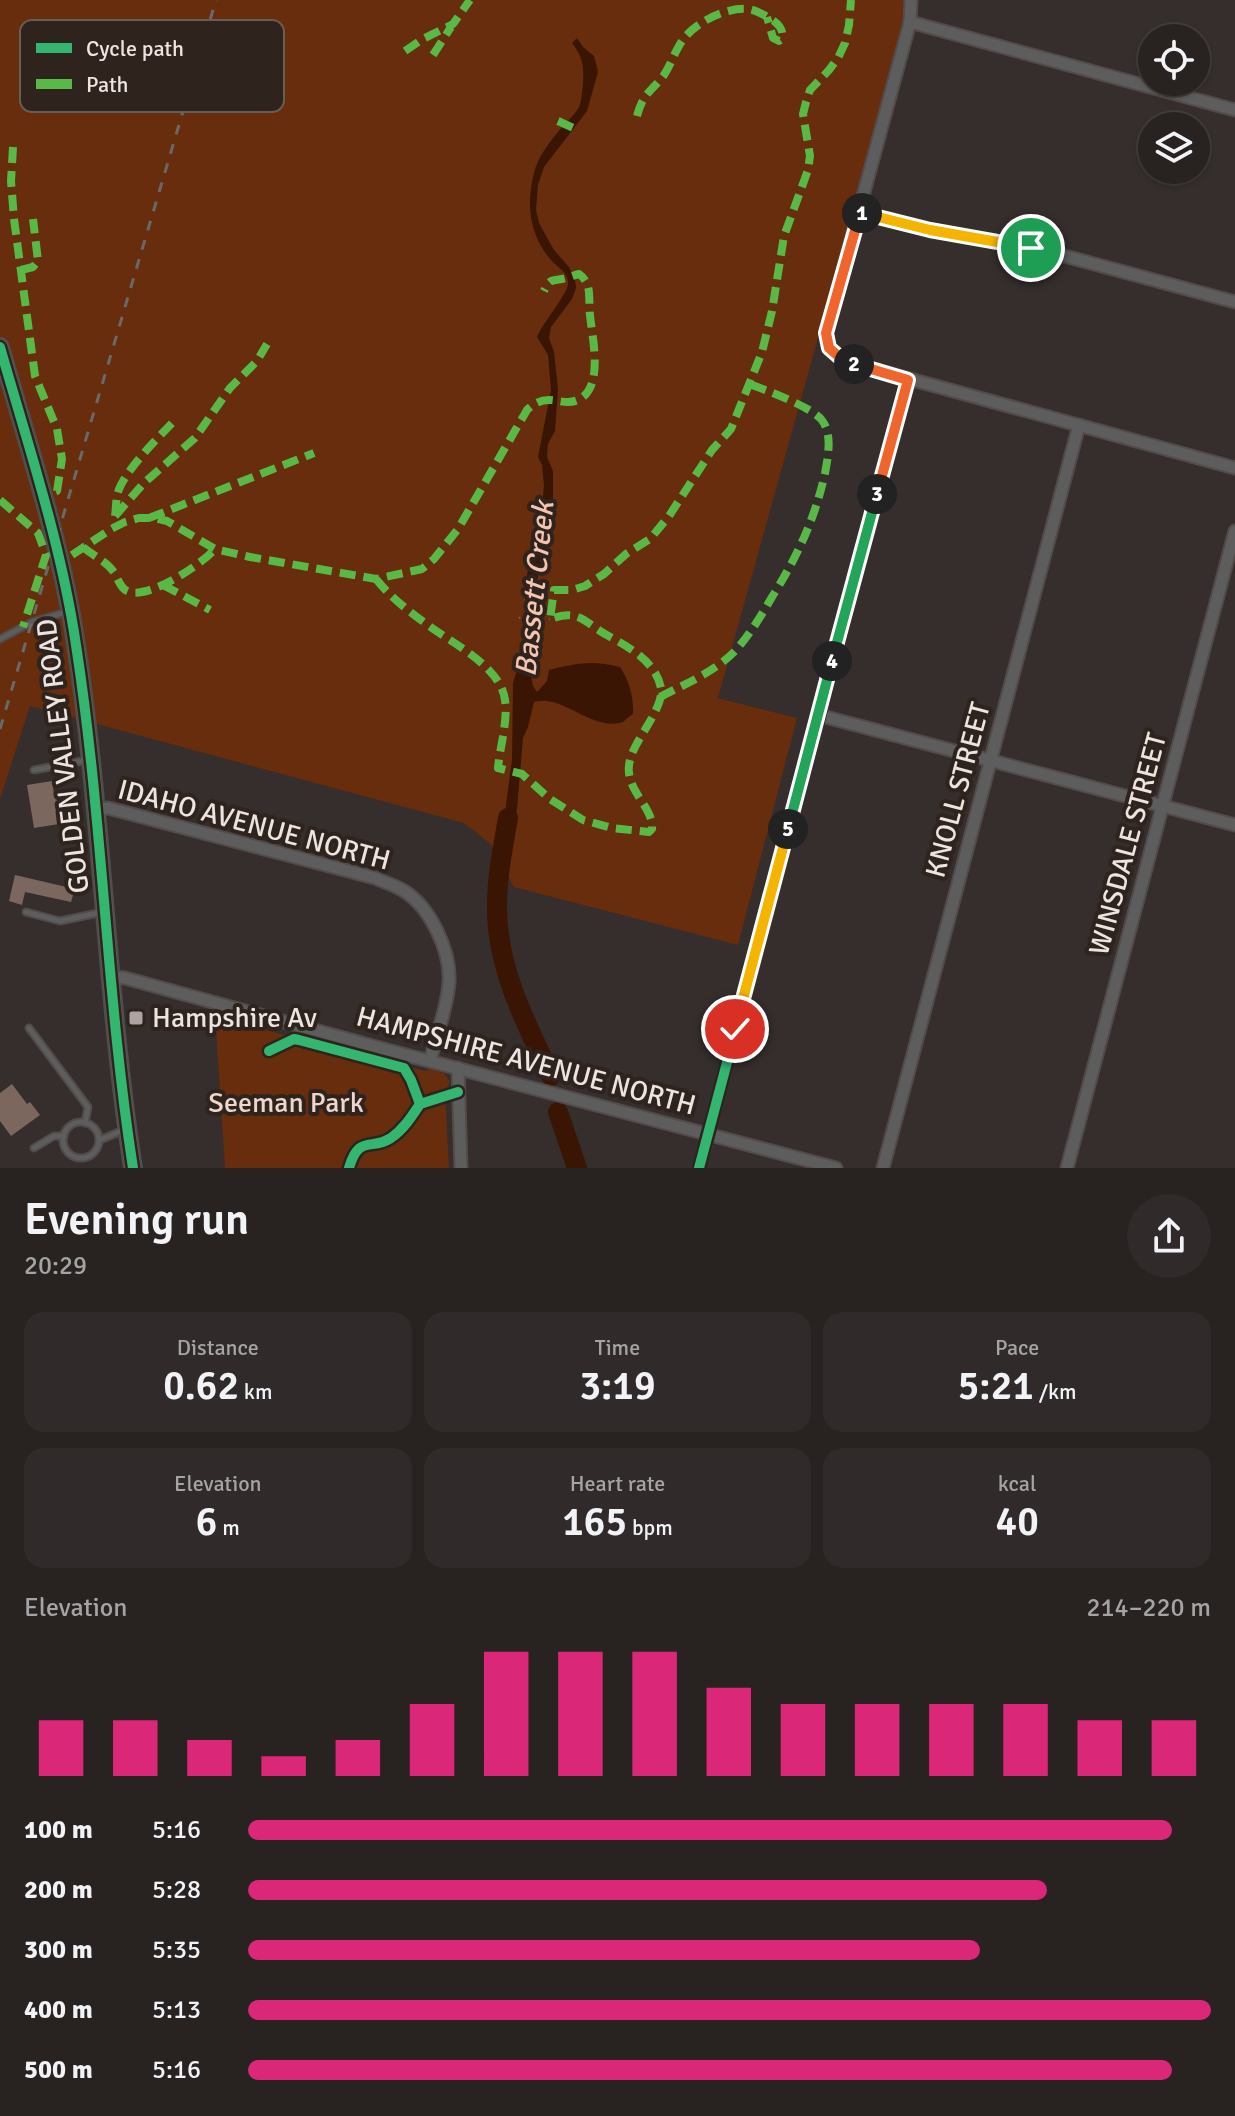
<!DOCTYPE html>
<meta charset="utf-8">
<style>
:root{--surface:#282221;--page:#302a2a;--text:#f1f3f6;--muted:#a5a4a5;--line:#443f3f;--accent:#db2777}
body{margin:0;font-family:Signika,sans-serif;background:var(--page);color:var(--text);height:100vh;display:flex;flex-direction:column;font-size:30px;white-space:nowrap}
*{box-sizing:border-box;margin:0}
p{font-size:26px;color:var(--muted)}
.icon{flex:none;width:44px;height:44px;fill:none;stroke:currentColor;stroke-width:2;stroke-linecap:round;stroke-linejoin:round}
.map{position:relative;height:1168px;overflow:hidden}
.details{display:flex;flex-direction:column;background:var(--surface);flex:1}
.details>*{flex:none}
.tools{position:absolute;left:1138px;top:24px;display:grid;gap:16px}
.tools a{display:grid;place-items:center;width:72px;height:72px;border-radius:50%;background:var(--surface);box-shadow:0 2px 6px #0004,0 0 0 2px var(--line);font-size:40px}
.pin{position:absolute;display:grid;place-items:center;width:68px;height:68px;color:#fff;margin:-34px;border:4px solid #fff;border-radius:50%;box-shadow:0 2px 8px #0007}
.km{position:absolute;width:40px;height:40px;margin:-20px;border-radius:50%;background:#222;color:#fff;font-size:22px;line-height:40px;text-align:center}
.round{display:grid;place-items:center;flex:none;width:84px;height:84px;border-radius:42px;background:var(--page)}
.headline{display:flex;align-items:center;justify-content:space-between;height:136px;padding:0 24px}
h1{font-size:44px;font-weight:600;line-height:60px}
.stats{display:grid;grid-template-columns:repeat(3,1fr);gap:12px;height:136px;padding:8px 24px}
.stats div{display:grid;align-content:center;border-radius:20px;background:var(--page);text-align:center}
.stats b{font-size:40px;font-weight:600}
.stats small{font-size:22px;font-weight:400}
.stats p{font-size:22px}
.chart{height:224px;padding:16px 24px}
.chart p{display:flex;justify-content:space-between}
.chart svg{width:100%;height:144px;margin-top:8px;stroke:var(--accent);stroke-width:6}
ul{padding:0 24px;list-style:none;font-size:26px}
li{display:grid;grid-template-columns:128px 96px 1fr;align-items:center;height:60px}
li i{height:20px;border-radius:10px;background:var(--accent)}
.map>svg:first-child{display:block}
.green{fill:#672d0c}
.water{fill:#3b1504}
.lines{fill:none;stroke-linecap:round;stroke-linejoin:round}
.river{stroke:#3b1504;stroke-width:20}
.building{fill:#7b675e}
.lane-casing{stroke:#514c4a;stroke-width:9}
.street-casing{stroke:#514c4a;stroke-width:15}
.secondary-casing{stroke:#514c4a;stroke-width:20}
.path{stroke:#656262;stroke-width:2;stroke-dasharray:2 6;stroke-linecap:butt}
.lane{stroke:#5d5d5e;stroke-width:5}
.street{stroke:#5d5d5e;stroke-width:11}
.secondary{stroke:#676668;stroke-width:16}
.rail{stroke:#6b6868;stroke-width:3;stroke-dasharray:10 10;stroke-linecap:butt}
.quiet{stroke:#58b947;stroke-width:8;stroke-dasharray:16 8;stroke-linecap:butt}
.cycleway-casing{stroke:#2f231e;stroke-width:15}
.cycleway{stroke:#33b770;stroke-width:10}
.split-1-casing{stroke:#fff;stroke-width:16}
.split-2-casing{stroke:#fff;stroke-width:16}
.split-3-casing{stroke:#fff;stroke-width:16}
.split-4-casing{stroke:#fff;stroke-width:16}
.split-5-casing{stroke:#fff;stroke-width:16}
.split-6-casing{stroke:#fff;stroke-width:16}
.split-1{stroke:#f5b400;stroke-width:10}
.split-2{stroke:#f0652b;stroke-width:10}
.split-3{stroke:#f0652b;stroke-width:10}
.split-4{stroke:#22a559;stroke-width:10}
.split-5{stroke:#22a559;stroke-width:10}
.split-6{stroke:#f5b400;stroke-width:10}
.poi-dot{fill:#aca4a2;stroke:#2f231e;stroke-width:3}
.labels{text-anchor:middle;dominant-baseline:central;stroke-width:8;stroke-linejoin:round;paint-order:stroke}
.street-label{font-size:28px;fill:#ece4e1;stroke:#2f231e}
.poi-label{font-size:28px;fill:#ece4e1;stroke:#2f231e;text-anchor:start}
.park-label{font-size:28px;fill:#eed6cb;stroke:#2f231e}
.water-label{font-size:30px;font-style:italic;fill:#f3c4af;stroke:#2f231e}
.key{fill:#2f231e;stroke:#685d58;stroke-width:2}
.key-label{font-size:22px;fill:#ece4e1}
</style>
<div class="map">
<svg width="1235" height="1168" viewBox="0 0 1235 1168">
<rect width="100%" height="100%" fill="#352e2c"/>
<g class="green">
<polygon points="0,0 905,0 898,50 718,698 797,718 738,945 514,887 492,845 464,823 30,706 0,799"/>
<polygon points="219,1018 425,1071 431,1069 444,1073 450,1082 445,1091 449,1168 225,1168 216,1031"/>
</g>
<path class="water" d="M577 38 583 47 594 56 598 72 587 111 544 167 538 185 536 210 539 223 554 250 569 267 575 279 576 288 572 299 551 327 549 338 554 352 558 389 555 431 548 444 547 457 553 471V500L545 551 535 588 539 603 536 631 530 657V671L533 686 537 692 547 681 549 670C577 663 592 660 620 667 629 680 634 698 633 714 632 714 623 722 623 722 593 732 561 693 534 702L528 727 523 738 517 809 508 845 496 840 505 812 512 760 513 683 522 653 527 616 526 581 528 570 533 560 542 508 544 485 542 465 538 457 551 390 548 355 537 337C542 324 567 295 568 284 569 273 558 268 551 260 529 235 526 204 534 173 538 156 551 140 563 126 568 120 575 115 579 107 582 100 582 91 583 83 584 65 583 58 572 43Z"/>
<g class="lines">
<g class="river">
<path d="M508 818C503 847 497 876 497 905 496 966 525 1022 551 1076"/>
<polyline points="558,1112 577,1168"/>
</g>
</g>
<g class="building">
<polygon points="52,781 54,794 57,794 60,812 57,813 59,824 34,828 27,785"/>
<polygon points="15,875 75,889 71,902 25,892 22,905 9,901"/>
<polygon points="12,1084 27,1104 30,1102 40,1115 11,1136 0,1121 0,1093"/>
</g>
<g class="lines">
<g class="lane-casing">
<g id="lane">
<polyline points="0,639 32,622 66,612"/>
<polyline points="34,770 88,760"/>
<polyline points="26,912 60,921 103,912"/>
<polyline points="29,1028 88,1107 85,1123"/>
<circle cx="81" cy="1140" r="18"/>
<polyline points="100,1140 126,1129"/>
<polyline points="34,1148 54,1136 64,1136"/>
</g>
</g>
<g class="street-casing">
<g id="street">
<polyline points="911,0 910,22 826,333 829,348 844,361 1235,468"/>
<polyline points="910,22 1235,110"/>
<polyline points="860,213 930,230 1002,242 1061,255 1235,302"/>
<polyline points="818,715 1235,825"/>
<path d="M97 810 108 808 375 878C384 882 395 885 404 891 430 907 451 951 449 982 448 1005 436 1037 430 1061"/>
<polyline points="112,977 125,978 391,1051 836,1168"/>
<polyline points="458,1068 461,1168"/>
<polyline points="699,1168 908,380"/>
<polyline points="883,1168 1079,425"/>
<polyline points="1067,1168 1235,531"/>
</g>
</g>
<g class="secondary-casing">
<path id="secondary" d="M0 347C28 445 61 543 76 645 103 819 106 995 133 1168"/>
</g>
<polyline class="path" points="519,617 521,620 541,622 550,619"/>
<use href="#lane" class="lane"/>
<use href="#street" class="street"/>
<use href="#secondary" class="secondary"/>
<polyline class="rail" points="0,729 216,0"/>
<g class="quiet">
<polyline points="405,51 421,40 453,24 470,0"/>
<polyline points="433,55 451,27"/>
<path d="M637 116C643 93 651 92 664 75 672 63 676 47 686 36 699 21 727 7 748 9 756 10 764 15 771 19 779 24 784 30 782 39L779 41 773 38 767 17"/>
<polyline points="558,121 578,130"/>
<polyline points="13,147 11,181 14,219 35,376 57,429 62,459 57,491 43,496"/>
<polyline points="21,270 33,267 38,261 33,219"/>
<polyline points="0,500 38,533 46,555 23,627"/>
<polyline points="115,516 144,483 195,438 230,388 257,361 267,344"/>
<path d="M115 516C116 509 116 502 117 496 121 474 157 439 173 422"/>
<polyline points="149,518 314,453"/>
<path d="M83 547C92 555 106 561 113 571 118 577 119 587 127 591 147 601 202 564 215 549"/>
<path d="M72 555 111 529 125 522 139 518H154L167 521 215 549 250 557 376 579 422 569 434 559 458 529 527 410C549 389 561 409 580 399 604 385 592 337 590 315 588 299 593 284 579 274 574 275 568 278 562 279 550 281 550 279 544 291"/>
<path d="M376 579C391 598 412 614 432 628 456 645 501 668 505 700 508 722 500 746 498 768L522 774 550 799 583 820 612 828 649 832 652 829C654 810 631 794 629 773 627 757 638 742 646 728 652 718 663 700 661 688 656 661 627 646 605 634 583 621 579 609 550 619L554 590H572L585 586 604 574 626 554 650 539 669 516 712 450 731 429 762 352 772 311 784 236 808 170 810 156 803 114 806 102 810 90 829 70 838 58 845 43 849 25 851 0"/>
<polyline points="163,585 210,610"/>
<path d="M660 697C685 684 714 672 734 652 749 636 761 616 772 597 797 557 815 519 825 473 828 457 833 433 821 419 809 406 766 390 749 384"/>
</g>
<g class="cycleway-casing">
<g id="cycleway">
<path d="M0 347C28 445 61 543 76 645 103 819 106 995 133 1168"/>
<polyline points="269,1051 294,1039 299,1040 404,1068 411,1080 420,1104 458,1092"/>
<path d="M349 1168C359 1134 371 1151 391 1138 404 1129 412 1116 420 1104"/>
<polyline points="699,1168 908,380"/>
</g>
</g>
<use href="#cycleway" class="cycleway"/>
</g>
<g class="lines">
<g class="split-1-casing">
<polyline id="split-1" points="862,213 930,230 1031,248"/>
</g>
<g class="split-2-casing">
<polyline id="split-2" points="854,364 844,361 829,348 826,333 860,213 862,213"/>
</g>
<g class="split-3-casing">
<polyline id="split-3" points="854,364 908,380 877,494"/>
</g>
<g class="split-4-casing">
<polyline id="split-4" points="832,661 877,494"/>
</g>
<g class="split-5-casing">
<polyline id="split-5" points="788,829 832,661"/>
</g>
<g class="split-6-casing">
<polyline id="split-6" points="735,1029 788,829"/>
</g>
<use href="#split-1" class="split-1"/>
<use href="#split-2" class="split-2"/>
<use href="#split-3" class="split-3"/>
<use href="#split-4" class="split-4"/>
<use href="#split-5" class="split-5"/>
<use href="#split-6" class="split-6"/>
</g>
<rect class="poi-dot" x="128" y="1010" width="16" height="16" rx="4"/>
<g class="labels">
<g class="street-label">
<text transform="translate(63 756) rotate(-97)">GOLDEN VALLEY ROAD</text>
<text transform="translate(958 790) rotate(-75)">KNOLL STREET</text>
<text transform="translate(254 825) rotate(15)">IDAHO AVENUE NORTH</text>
<text transform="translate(1128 844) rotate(-75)">WINSDALE STREET</text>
<text transform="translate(526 1061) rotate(15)">HAMPSHIRE AVENUE NORTH</text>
</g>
<g class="poi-label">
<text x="152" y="1018">Hampshire Av</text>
</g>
<g class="park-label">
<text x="286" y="1103">Seeman Park</text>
</g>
<g class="water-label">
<text transform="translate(535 589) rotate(-84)">Bassett Creek</text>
</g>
</g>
<rect x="20" y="20" width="264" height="92" rx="12" class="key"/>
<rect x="36" y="43" width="36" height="10" fill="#33b770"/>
<rect x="36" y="79" width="36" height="10" fill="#58b947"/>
<g class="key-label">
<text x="86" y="56">Cycle path</text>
<text x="86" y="92">Path</text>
</g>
</svg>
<div class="tools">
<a><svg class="icon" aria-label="locate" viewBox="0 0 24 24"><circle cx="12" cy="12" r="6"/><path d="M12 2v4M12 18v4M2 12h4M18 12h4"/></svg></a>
<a><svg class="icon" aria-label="layers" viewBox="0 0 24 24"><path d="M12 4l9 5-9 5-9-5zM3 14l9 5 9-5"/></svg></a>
</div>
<div class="pin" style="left:1031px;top:248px;background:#1e9e55"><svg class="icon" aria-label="arrive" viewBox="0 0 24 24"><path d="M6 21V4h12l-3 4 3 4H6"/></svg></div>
<div class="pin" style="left:735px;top:1029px;background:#d93025"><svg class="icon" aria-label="check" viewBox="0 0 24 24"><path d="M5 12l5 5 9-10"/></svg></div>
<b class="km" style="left:862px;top:213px">1</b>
<b class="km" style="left:854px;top:364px">2</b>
<b class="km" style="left:877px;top:494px">3</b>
<b class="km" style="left:832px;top:661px">4</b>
<b class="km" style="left:788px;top:829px">5</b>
</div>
<section class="details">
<div class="headline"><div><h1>Evening run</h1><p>20:29</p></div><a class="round"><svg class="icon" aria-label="share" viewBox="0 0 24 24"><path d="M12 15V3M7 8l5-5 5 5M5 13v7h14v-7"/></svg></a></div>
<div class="stats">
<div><p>Distance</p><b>0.62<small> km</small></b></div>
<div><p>Time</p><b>3:19</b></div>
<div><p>Pace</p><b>5:21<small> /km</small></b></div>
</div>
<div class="stats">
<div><p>Elevation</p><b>6<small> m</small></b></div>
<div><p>Heart rate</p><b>165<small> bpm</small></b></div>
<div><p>kcal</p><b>40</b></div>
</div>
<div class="chart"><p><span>Elevation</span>214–220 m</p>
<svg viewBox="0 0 160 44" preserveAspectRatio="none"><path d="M5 44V27M15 44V27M25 44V33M35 44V38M45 44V33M55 44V22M65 44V6M75 44V6M85 44V6M95 44V17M105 44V22M115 44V22M125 44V22M135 44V22M145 44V27M155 44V27"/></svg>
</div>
<ul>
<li><b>100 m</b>5:16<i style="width:96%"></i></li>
<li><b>200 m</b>5:28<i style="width:83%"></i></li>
<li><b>300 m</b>5:35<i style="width:76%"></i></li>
<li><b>400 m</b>5:13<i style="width:100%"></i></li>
<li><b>500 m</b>5:16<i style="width:96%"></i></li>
</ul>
</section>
